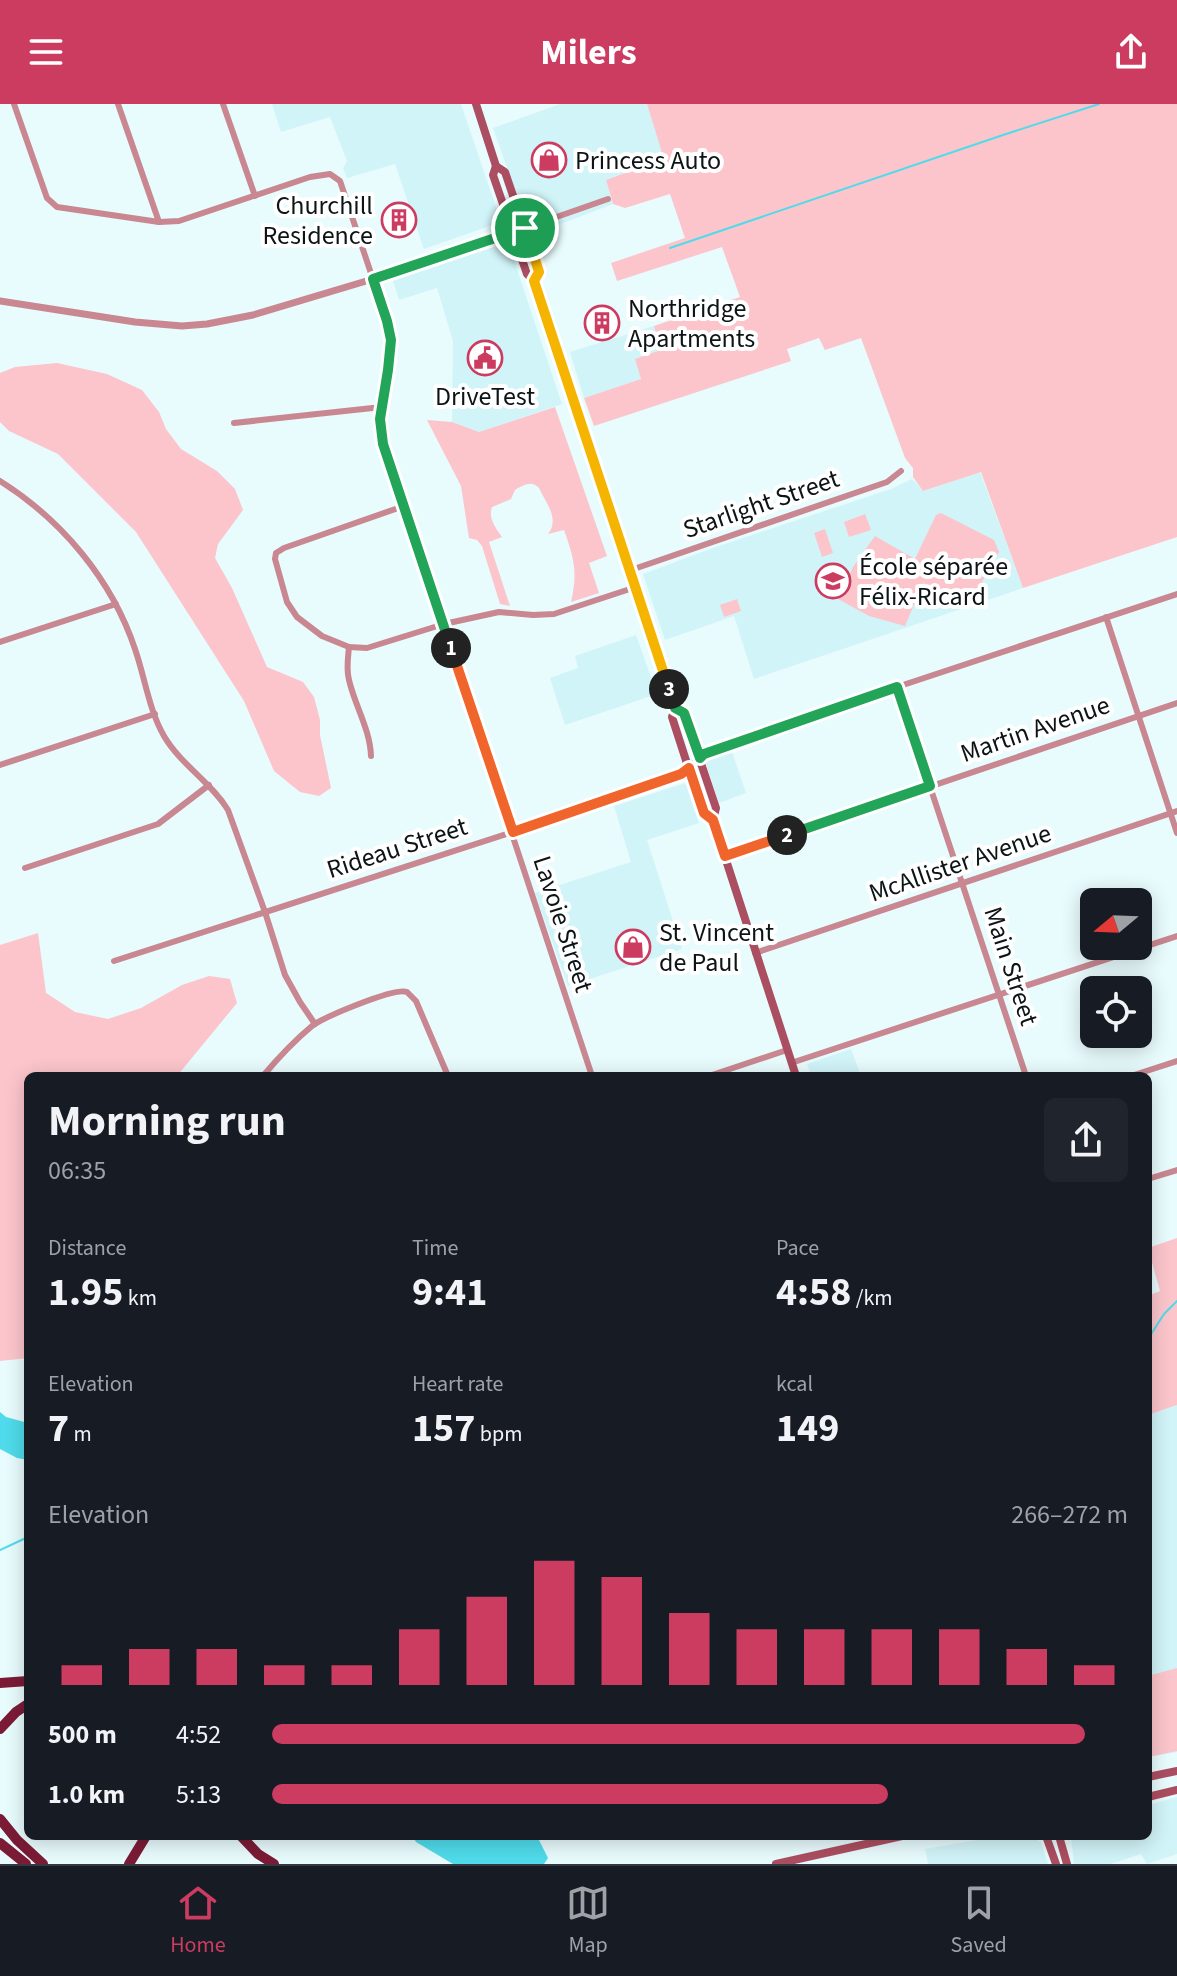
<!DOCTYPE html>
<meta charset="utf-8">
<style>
:root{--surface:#171b24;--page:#20242c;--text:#f1f3f6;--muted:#9ea1a6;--line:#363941;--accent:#cc3c61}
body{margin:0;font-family:"Source Sans 3",sans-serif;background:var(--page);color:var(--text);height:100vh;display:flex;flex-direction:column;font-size:30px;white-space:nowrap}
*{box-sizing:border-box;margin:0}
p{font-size:26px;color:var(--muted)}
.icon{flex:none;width:44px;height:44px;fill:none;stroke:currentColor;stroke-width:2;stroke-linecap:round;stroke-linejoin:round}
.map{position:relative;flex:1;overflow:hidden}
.details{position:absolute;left:24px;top:968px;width:1128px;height:768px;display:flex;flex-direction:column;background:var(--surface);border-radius:12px;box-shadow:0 4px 20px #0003}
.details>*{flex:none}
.needle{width:52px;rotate:251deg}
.fabs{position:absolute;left:1080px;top:784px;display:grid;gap:16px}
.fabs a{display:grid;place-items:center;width:72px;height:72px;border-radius:12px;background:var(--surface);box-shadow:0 4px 20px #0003;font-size:40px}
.pin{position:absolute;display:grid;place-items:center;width:68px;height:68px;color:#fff;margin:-34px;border:4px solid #fff;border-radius:50%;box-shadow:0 2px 8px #0007}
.km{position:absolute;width:40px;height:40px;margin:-20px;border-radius:50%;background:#222;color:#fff;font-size:22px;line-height:40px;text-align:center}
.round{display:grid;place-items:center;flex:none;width:84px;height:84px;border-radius:12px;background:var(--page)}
.summary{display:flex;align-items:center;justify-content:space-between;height:136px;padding:0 24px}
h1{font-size:44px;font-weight:700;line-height:60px}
.stats{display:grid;grid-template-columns:repeat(3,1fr);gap:12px;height:136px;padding:8px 24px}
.stats div{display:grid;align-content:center}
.stats b{font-size:40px;font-weight:700}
.stats small{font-size:22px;font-weight:400}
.stats p{font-size:22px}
.chart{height:224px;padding:16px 24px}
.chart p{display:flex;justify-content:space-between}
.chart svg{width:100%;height:144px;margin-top:8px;stroke:var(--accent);stroke-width:6}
ul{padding:0 24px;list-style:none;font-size:26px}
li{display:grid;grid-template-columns:128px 96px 1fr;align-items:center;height:60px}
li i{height:20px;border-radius:10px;background:var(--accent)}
header{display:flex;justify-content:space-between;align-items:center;height:104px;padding:0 24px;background:var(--accent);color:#fff;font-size:36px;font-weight:700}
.tabs{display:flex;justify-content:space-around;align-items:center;height:112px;border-top:2px solid var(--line);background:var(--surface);font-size:22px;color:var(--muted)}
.tabs a{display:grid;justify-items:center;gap:4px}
.tabs .active{color:var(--accent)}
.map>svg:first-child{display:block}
.built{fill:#d1f4f8}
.green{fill:#fcc5cc}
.water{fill:#4fdbeb}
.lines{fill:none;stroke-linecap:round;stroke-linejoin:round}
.stream{stroke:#4fdbeb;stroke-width:2}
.minor{stroke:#c88791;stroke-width:6}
.tertiary{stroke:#c88791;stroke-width:7}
.secondary{stroke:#ab4e61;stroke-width:8}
.trunk{stroke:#7b1b36;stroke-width:10}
.split-1-casing{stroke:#fff;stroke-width:16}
.split-2-casing{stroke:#fff;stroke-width:16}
.split-3-casing{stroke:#fff;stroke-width:16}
.split-4-casing{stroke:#fff;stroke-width:16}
.split-1{stroke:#22a559;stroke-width:10}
.split-2{stroke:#f0652b;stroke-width:10}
.split-3{stroke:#22a559;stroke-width:10}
.split-4{stroke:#f5b400;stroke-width:10}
.labels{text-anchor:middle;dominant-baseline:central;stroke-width:8;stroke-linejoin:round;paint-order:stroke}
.poi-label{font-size:26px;fill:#0c1415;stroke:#fff;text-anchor:start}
.street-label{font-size:26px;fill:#0c1415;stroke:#fff}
</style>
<header><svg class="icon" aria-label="menu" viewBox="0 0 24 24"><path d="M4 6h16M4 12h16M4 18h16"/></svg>Milers<svg class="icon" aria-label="share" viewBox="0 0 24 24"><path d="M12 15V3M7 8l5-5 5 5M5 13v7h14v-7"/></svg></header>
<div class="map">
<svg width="1177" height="1760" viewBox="0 0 1177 1760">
<rect width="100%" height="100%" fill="#e8fbfd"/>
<g class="built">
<polygon points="272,0 461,0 501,118 424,145 395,60 347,74 343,64 347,57 330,13 281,28"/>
<polygon points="560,0 647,0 665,55 606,76 613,100 531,131 493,24"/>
<polygon points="508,138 562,300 479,328 452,318 453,237 437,184 399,196 393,177"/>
<polygon points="654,222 661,246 641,275 584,294 570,248"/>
<polygon points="980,368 1023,484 754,575 734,512 665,536 643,470 713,444 891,385 912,375 924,387"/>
<polygon points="636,531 657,590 565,621 550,574 578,564 575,552"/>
<polygon points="731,645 746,689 719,699 705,657"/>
<polygon points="686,679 699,719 647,736 682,845 568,882 535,789 631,758 614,702"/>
<polygon points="851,945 861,972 811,972 807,960"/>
<polygon points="1177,1301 1177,1648 1148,1653 1148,1311"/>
<polygon points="1177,1693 1177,1750 1147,1760 1141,1750 1111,1760 1074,1760 1071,1732 1148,1732 1148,1701"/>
<polygon points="1000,1732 1031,1732 1035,1734 1041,1739 1048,1760 928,1760 925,1745"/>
</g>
<g class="green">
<polygon points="647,0 1177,0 1177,433 1023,484 981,368 923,387 913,373 913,364 905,354 861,234 825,246 819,234 787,245 791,257 594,322 584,294 641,275 635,255 661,246 654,222 740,193 722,143 617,177 611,159 685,134 670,90 625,104 613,100 606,76 664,55"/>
<polygon points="57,259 107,270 142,286 159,308 166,325 181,345 217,367 235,385 243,406 218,440 215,454 232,484 267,563 303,578 314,593 320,616 320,631 331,684 319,692 300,688 274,667 244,597 136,428 58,350 9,327 0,318 0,269 15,263"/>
<path d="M555 303 607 452 589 459 599 489 571 498C578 468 574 454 564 426L548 430C560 415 546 399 539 384 532 376 523 381 515 386L511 395 492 403C488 414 495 423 502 433L489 438 510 502 500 500 482 442 477 436 469 434 461 382 427 316 452 318 479 328Z"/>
<polygon points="941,409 994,436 999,448 985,473 965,503 923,479 905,522 869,512 838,495 853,463 875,432 915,455 936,411"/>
<polygon points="865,410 871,426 849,433 844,418"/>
<polygon points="825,425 833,449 822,453 814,429"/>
<polygon points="737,495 741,507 724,513 720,501"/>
<polygon points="38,829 46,889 75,908 108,915 141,904 182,881 209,872 230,875 237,899 177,972 28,972 28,1254 0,1257 0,841"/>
<polygon points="1177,1134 1177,1301 1148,1311 1148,1192 1160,1187 1148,1144"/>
<polygon points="1177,1564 1177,1647 1148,1653 1148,1572"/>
</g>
<g class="water">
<polygon points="0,1308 6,1313 28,1319 28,1356 17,1354 0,1345"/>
<polygon points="412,1732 537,1732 548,1754 544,1760 453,1760 416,1738"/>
</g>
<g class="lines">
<g class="stream">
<polyline points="670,144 1003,31 1099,0"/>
<polyline points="1148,1235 1164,1210 1177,1197"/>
<polyline points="0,1446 28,1433"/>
</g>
<g class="minor">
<polyline points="14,0 47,94 57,103 159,118 179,117 310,73 330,70 340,77 387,217 391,236 388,266 380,315 383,340 592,972"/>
<polyline points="118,0 159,118"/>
<polyline points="223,0 255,92"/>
<polyline points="525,124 608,95"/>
<polyline points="234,319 382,303"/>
<path d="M0 377C62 416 112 476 135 545 145 574 149 606 164 632 181 661 211 678 228 706L265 808 285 871 300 898 315 920"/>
<polyline points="404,402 284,444 276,449 275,455 287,498 297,513 322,532 349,543 367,544 444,520 499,508 533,511 554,510 636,483"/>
<polyline points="631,466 887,378 901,367"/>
<polyline points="1106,513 1177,729"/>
<polyline points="0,538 116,500"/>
<path d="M349 543C348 554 346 565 349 576 355 602 370 625 371 652"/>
<polyline points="897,583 1026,972"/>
<polyline points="0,661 155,610"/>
<polyline points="725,752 1177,599"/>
<polyline points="25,764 158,720 209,681"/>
<polyline points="755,849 1177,707"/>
<polyline points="114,857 513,728 681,670 704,650 897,583 1177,490"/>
<polyline points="791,959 1177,832"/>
<path d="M263 972C278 954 294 937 312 922 324 913 395 883 407 888 408 889 415 896 416 897L448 972"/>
<polyline points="709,972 787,946"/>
<polyline points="1131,972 1177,957"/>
<polyline points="1148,1075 1177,1066"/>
</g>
<polyline class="tertiary" points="0,197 135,218 182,222 207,220 253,211 373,175 525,124"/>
<g class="secondary">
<polyline points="476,0 496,62 493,71 527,170 534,177 545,208 675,604 672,613 692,675 704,709 713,716 796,972"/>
<polyline points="496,62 505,68 539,168 534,177"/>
<polyline points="675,604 684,609 716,704 713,716"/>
<polyline points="1148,1673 1177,1667"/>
<polyline points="1148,1693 1177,1686"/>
<polyline points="1046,1732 1056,1760"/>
<polyline points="1059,1732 1067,1760"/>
<polyline points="776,1760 902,1732"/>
</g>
<g class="trunk">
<polyline points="0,1579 28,1577"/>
<polyline points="0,1625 16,1608 28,1600"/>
<polyline points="0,1715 17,1736 43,1760"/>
<polyline points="241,1732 258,1750 274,1760"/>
<polyline points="0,1739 26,1760"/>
<polyline points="129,1760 146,1732"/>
</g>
</g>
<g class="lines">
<g class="split-1-casing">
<polyline id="split-1" points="451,544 383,340 380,315 388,266 391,236 387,217 373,175 525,124"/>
</g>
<g class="split-2-casing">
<polyline id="split-2" points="451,544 513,728 681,670 689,664 704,709 713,716 725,752 787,731"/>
</g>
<g class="split-3-casing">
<polyline id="split-3" points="669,585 675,604 684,609 700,654 704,650 897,583 930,682 787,731"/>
</g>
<g class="split-4-casing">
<polyline id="split-4" points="525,124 539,168 534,177 669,585"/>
</g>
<use href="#split-1" class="split-1"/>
<use href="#split-2" class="split-2"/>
<use href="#split-3" class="split-3"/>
<use href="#split-4" class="split-4"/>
</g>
<defs>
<g id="shop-ring" transform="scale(1.8)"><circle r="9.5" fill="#fff" stroke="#cc3c61" stroke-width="1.5"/><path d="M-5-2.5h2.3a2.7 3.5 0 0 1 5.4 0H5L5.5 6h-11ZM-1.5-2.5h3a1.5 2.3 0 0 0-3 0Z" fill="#cc3c61"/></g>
<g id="building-ring" transform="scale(1.8)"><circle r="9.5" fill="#fff" stroke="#cc3c61" stroke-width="1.5"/><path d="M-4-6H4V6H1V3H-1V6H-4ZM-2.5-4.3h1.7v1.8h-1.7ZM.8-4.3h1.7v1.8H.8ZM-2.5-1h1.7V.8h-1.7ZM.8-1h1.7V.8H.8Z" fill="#cc3c61"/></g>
<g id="civic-ring" transform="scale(1.8)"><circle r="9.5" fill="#fff" stroke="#cc3c61" stroke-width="1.5"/><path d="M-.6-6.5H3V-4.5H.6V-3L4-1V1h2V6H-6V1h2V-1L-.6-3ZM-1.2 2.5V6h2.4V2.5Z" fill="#cc3c61"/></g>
<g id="school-ring" transform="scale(1.8)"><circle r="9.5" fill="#fff" stroke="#cc3c61" stroke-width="1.5"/><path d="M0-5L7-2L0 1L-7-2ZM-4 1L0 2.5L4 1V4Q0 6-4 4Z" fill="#cc3c61"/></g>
</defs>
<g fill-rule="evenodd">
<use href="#shop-ring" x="549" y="56"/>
<use href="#building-ring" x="399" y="116"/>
<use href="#building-ring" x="602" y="219"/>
<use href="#civic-ring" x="485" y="254"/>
<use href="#school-ring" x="833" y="477"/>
<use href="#shop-ring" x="633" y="843"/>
</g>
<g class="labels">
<g class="poi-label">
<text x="575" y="56">Princess Auto</text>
<text x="373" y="101" text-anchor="end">Churchill<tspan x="373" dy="30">Residence</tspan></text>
<text x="628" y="204">Northridge<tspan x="628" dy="30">Apartments</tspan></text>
<text x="485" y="292" text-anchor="middle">DriveTest</text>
<text x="859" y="462">École séparée<tspan x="859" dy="30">Félix-Ricard</tspan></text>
<text x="659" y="828">St. Vincent<tspan x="659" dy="30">de Paul</tspan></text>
</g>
<g class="street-label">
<text transform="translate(761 400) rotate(-19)">Starlight Street</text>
<text transform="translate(1035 625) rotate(-19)">Martin Avenue</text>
<text transform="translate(397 744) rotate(-18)">Rideau Street</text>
<text transform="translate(960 759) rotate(-19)">McAllister Avenue</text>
<text transform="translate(563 820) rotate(72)">Lavoie Street</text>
<text transform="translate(1011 862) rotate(72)">Main Street</text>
</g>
</g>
</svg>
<div class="fabs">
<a><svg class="needle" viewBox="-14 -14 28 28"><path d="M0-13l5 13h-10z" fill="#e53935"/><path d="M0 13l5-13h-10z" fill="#9ea1a6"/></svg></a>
<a><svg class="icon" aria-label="locate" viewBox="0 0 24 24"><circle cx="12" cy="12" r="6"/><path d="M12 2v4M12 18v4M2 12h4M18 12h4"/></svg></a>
</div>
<div class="pin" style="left:525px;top:124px;background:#1e9e55"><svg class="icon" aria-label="arrive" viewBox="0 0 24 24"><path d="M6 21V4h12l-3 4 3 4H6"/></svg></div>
<b class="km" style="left:451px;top:544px">1</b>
<b class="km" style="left:787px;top:731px">2</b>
<b class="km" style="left:669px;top:585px">3</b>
<section class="details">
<div class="summary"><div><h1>Morning run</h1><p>06:35</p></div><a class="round"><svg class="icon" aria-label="share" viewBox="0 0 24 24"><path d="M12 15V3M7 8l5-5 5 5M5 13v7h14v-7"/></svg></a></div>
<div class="stats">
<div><p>Distance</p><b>1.95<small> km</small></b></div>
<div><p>Time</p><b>9:41</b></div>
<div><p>Pace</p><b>4:58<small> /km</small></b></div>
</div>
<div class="stats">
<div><p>Elevation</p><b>7<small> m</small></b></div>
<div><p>Heart rate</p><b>157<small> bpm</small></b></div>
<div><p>kcal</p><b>149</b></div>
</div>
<div class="chart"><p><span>Elevation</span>266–272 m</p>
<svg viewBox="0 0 160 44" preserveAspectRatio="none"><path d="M5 44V38M15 44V33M25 44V33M35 44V38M45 44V38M55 44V27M65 44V17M75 44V6M85 44V11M95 44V22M105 44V27M115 44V27M125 44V27M135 44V27M145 44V33M155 44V38"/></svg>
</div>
<ul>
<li><b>500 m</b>4:52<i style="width:95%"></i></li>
<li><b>1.0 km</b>5:13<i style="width:72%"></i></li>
</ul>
</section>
</div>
<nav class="tabs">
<a class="active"><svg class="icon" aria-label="home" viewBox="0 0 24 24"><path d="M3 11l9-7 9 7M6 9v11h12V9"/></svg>Home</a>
<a><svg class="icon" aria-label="map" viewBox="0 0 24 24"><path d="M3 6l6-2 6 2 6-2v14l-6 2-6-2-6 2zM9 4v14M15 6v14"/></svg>Map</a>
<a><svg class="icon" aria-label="saved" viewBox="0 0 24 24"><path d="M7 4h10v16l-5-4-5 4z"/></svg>Saved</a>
</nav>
